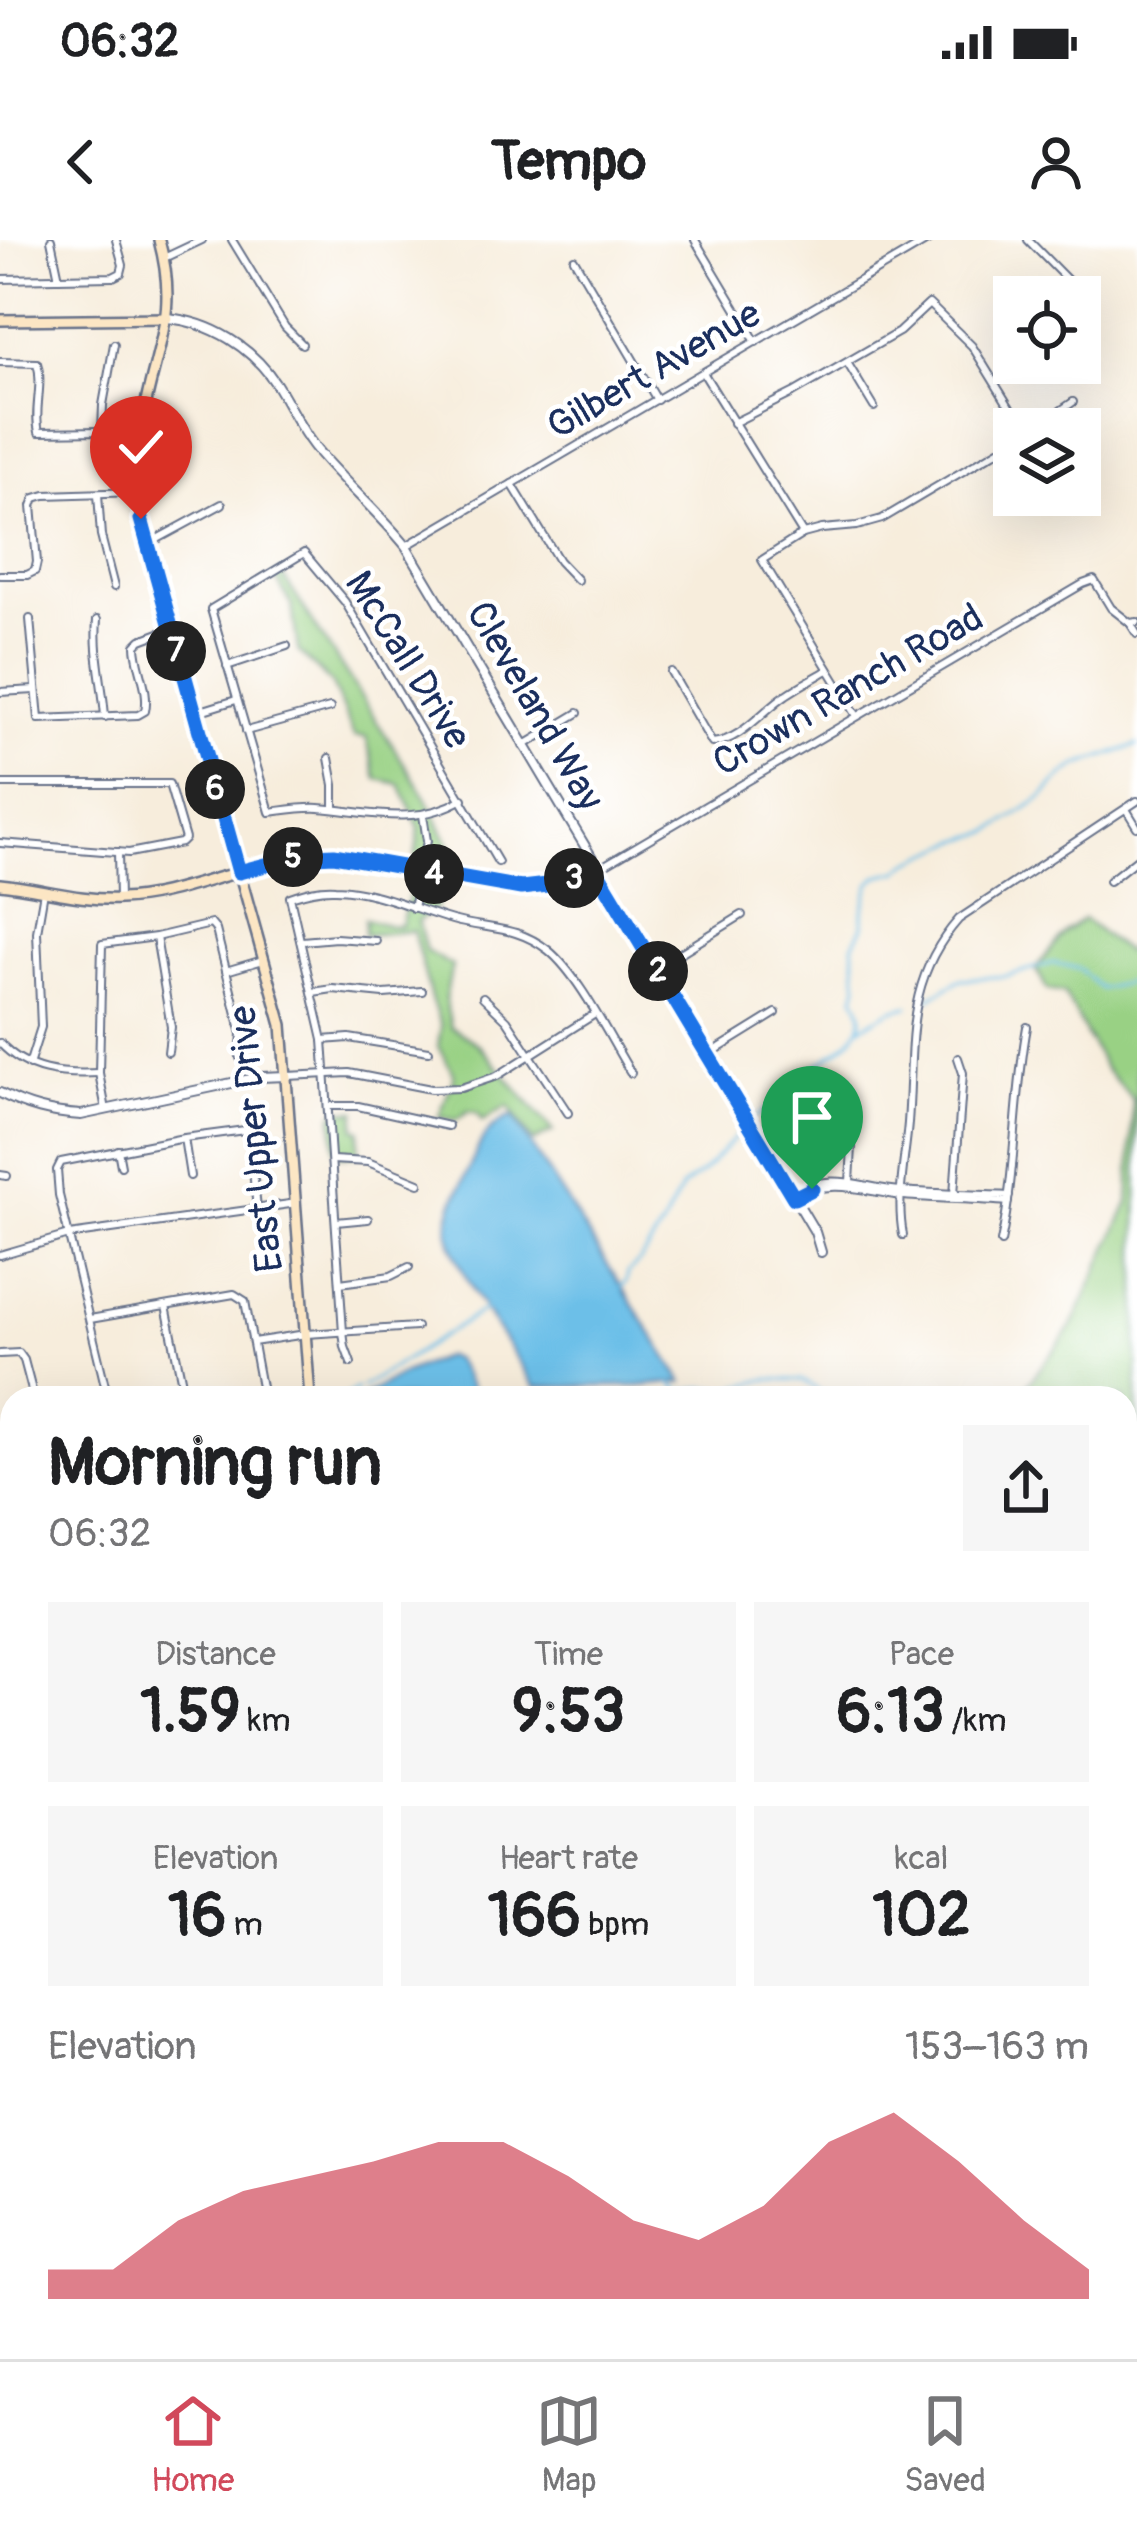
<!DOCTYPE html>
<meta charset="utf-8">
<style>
:root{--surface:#fff;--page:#f6f6f6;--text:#202124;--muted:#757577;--line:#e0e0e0;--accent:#d1495b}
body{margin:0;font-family:Pangolin,sans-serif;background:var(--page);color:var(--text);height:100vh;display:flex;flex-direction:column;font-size:45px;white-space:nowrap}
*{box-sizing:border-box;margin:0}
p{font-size:39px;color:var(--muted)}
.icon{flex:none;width:66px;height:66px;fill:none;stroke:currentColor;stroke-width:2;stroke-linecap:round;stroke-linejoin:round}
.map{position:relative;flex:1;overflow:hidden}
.panel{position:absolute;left:0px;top:1146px;width:1137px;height:975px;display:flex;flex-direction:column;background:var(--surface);border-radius:36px 36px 0 0;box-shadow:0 12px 48px #0002}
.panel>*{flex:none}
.fabs{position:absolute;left:993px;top:36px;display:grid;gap:24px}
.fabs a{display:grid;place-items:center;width:108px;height:108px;border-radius:0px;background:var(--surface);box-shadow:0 12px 48px #0002;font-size:60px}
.pin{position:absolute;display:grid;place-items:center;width:102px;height:102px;color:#fff;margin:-123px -51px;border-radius:50% 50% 50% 0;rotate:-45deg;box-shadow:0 0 12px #0007}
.pin .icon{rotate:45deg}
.km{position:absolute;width:60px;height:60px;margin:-30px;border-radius:50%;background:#222;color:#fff;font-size:33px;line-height:60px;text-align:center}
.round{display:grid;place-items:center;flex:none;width:126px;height:126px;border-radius:0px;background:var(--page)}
.summary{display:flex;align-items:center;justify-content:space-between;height:204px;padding:0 48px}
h1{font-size:66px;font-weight:700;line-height:90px}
.metrics{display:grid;grid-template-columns:repeat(3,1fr);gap:18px;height:204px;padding:12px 48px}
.metrics div{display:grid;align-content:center;border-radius:0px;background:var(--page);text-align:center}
.metrics b{font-size:60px;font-weight:700}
.metrics small{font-size:33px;font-weight:400}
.metrics p{font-size:33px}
.chart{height:336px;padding:24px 48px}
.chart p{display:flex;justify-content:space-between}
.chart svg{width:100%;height:216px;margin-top:12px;fill:var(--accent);opacity:.7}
.status{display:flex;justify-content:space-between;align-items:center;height:84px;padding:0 60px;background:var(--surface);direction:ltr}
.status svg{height:33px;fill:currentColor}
header{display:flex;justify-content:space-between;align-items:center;height:156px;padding:0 48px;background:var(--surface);font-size:54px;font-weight:700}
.tab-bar{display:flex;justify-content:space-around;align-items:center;height:168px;border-top:3px solid var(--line);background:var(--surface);font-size:33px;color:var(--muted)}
.tab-bar a{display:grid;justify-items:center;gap:6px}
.tab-bar .on{color:var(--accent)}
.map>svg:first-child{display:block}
.green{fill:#99d184;stroke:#5a8071;stroke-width:3}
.water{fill:#6cbfe8;stroke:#4477a3;stroke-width:3}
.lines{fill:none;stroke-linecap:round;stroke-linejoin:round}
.stream{stroke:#6cbfe8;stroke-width:3}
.minor-casing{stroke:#68728a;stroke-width:10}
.tertiary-casing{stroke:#68728a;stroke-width:12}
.secondary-casing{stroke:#68728a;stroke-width:14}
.minor{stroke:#fff;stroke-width:6}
.tertiary{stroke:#fff;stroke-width:8}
.secondary{stroke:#fce6c4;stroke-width:9}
.route-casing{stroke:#fff;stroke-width:24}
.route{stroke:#1a73e8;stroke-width:15}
.labels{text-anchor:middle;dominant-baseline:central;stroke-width:9;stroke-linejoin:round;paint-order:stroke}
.street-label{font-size:39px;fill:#1b2f5e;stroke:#fff}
</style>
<div class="status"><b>06:32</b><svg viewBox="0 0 49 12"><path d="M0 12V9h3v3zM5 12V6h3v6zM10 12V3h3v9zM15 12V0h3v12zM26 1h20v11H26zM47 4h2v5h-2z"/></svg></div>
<header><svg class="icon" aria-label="back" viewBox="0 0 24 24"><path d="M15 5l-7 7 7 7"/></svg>Tempo<svg class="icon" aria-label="person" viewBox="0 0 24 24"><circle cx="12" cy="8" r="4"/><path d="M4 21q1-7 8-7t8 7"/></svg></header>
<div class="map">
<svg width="1137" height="2119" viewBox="0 0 1137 2119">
<rect width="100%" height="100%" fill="#fff"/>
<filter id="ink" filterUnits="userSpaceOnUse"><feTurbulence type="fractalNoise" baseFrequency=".00833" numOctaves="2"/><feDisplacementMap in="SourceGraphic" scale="24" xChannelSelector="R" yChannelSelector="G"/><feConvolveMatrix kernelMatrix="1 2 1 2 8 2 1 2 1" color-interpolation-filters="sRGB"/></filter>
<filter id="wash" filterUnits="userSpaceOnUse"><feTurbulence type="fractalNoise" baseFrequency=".004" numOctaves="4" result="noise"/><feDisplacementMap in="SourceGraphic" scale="48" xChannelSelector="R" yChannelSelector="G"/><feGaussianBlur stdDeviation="2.7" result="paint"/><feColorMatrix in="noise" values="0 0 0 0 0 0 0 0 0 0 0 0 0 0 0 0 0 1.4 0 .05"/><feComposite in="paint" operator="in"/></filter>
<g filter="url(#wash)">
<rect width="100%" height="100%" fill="#f7eddc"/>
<g class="green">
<polygon points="281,333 427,559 460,627 442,642 436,668 418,681 426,711 452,726 445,759 451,787 478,804 553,891 533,902 508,866 482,881 477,873 468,871 456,880 439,877 453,839 453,832 438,807 441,786 432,762 413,691 364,695 365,679 391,686 401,685 413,639 419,588 400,544 377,539 366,497 354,496 332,444 298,411 292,366 275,337"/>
<polygon points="1083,679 1126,712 1137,702 1137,1302 1125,1303 1125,1158 1018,1157 1072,1087 1129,962 1133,859 1105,829 1064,753 1047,750 1036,728 1065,692"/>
<polygon points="337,870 356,871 355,888 360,890 358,915 340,915 335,911 333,875"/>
<polygon points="1125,1426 1137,1426 1137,1699 1125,1705"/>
<polygon points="0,1633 12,1640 12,1889 0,1900"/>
<polygon points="1137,1782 1137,2119 1030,2119 1034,2109 1125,2109 1125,1828"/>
</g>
<g class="water">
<path d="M512 876 683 1142 640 1146 535 1147C511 1108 456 1035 449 993 446 972 460 950 468 931 480 904 483 888 512 876Z"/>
<polygon points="446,1116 455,1120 477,1158 360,1158 404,1133"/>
</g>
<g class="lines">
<g class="stream">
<polyline points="928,759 961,739 1007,736 1053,723 1078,728 1100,749 1126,743 1137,737"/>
<polyline points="861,787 892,770 908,766"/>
<path d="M756 877C773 866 784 852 798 839 815 824 854 805 861 783 864 773 859 764 855 756L858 745 853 705 863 686V671L870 644 878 636 899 631 908 623 958 601 990 592 1042 558 1056 542 1076 526 1137 505"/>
<polyline points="621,1047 626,1042 628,1032 639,1022 661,989 682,947 703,932 742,890"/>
<polyline points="671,1143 682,1152 702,1148 728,1150 767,1139 802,1140 831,1158"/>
<polyline points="362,1147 487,1068"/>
<polyline points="343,1158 357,1149"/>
<polyline points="1125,1185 1137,1196"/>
<polyline points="0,1290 12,1289"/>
</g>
</g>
</g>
<g filter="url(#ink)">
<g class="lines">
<g class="minor-casing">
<g id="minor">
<polyline points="51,0 59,38"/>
<polyline points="232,0 285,87 302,104"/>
<polyline points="695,0 756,102"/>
<polyline points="1028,0 1086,59"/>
<polyline points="164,18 202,0"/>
<polyline points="574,19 657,160"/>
<polyline points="0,39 113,37 121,33 123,25 116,0"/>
<path d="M0 122 37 123C44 145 33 170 39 192L102 191 173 198"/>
<polyline points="848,124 874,167"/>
<polyline points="704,134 803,294"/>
<polyline points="733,183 793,153 899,92 929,64 972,106 1023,189"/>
<polyline points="1034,189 1073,162"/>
<polyline points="102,191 103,165 114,104"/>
<polyline points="512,244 559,321 577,340"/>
<polyline points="98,254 101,296 114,347"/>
<polyline points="150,303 222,264"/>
<polyline points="406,306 929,0"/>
<polyline points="0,335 27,335 35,331 37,322 32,266 35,258 45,255 137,252"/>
<path d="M30 379 39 479 138 475 145 471C150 448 136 427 136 405L141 400 170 389"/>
<path d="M97 380C94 414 103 444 105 477"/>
<polyline points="1130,383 1137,394"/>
<polyline points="227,426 287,406"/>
<path d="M671 432 712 503C741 501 763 470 786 455 799 446 814 438 828 430"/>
<polyline points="0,452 35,450"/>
<polyline points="194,473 236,460"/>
<polyline points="857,476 762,320 803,294 822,289 857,286 882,279 1014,201"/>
<polyline points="246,491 330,468"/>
<polyline points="523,506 578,473"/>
<polyline points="329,518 334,545 334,569"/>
<polyline points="0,544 169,544 185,599 181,603 129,613 0,603"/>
<path d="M463 559C415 587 370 572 319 568 303 567 286 570 270 572L211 369 304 313 345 362 498 622"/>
<polyline points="1126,569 1137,587"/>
<polyline points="118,612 119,659"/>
<polyline points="598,629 1083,344 1094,340 1111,368 1130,383 1137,382"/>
<polyline points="1109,641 1137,619"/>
<polyline points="413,668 427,601 423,575"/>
<polyline points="156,697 171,787 168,812"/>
<polyline points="302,701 336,698 376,701"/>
<polyline points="656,728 742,675"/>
<polyline points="226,731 263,720"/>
<polyline points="313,752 333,749 384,754 422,751"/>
<polyline points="483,757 507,780 568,873"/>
<polyline points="323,800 349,798 429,811"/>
<path d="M0 803C27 832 61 835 99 833"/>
<polyline points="708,815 776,773"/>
<polyline points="29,825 41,787 37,692 44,651"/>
<polyline points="287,836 349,833 431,849 461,848 497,836 595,774"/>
<polyline points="328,866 358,866 448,886"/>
<polyline points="106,870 99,833 102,704 156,697 211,684 216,690 242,794 240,818"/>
<polyline points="847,888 852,907 850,942"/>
<polyline points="184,898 190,936"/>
<polyline points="118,910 121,926"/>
<polyline points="332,920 368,922 419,943"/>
<polyline points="0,935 7,936"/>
<path d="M791 953C835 930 859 948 903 951 938 954 973 954 1009 956"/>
<polyline points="954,954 963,833 958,818"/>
<path d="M794 958C832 936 865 952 904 956 939 959 973 959 1008 962"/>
<polyline points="336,982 368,979"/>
<path d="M903 995C896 958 905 920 908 883 914 805 903 742 959 679L1137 561"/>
<path d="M1001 1002C1016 932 1014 858 1027 787"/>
<polyline points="0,1015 69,995 297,963"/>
<polyline points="340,1043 391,1036 409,1027"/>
<polyline points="166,1066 185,1158"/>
<polyline points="90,1079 234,1054 245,1061 263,1158"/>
<polyline points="253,1102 306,1094 416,1087"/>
<polyline points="0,1114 19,1113 24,1120 34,1158"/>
<path d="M351 1123 345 1107 343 1092 323 800 290 657C305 652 319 648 335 649 375 650 414 669 452 680 488 690 516 685 548 710 579 735 609 797 631 833"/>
<polyline points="108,1158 59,955 57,930 61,922 184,898 245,890 250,902 257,969"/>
<polyline points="0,1252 12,1251"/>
<polyline points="0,1599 12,1608"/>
<polyline points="0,1940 12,1930"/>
<polyline points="0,1969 12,1979"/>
<polyline points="172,2109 181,2119"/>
<polyline points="383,2109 395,2119"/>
<polyline points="511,2109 516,2109"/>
<polyline points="658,2109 658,2119"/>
<polyline points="720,2109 720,2119"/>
<polyline points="793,2109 795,2119"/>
<polyline points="619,2115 638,2119"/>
<polyline points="242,2119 255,2109"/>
<polyline points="329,2119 343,2109"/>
<polyline points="869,2119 874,2109"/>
</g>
</g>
<g class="tertiary-casing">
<g id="tertiary">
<path d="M167 78C211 82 252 107 276 144 291 168 303 195 322 216 349 247 380 274 406 306L815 992 821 1012"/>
<polyline points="239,632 295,617 333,615 521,648 557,644 596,629"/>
<path d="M0 853C27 867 51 873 81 875L260 837 287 836"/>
<polyline points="0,2112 12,2102"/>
</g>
</g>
<g class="secondary-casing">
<g id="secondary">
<path d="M159 0C178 70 159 100 145 167 136 204 137 242 141 279L282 785 310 1158"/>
<polyline points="0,80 167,78"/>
<path d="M0 644C40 648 80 661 120 659 160 658 201 642 239 632"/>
<polyline points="0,1568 12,1557"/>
<polyline points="0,2020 12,2030"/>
<polyline points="109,2109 122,2119"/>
<polyline points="565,2119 568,2109"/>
</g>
</g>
<use href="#minor" class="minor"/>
<use href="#tertiary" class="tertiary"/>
<use href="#secondary" class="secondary"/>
</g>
</g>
<g class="lines" filter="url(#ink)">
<g class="route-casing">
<polyline id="route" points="141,279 239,632 296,617 334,615 521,648 556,644 596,629 794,958 812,949"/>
</g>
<use href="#route" class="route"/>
</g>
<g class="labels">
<g class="street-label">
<text transform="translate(654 130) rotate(-30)">Gilbert Avenue</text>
<text transform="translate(408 420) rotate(58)">McCall Drive</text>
<text transform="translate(848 450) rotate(-30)">Crown Ranch Road</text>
<text transform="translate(535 466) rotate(60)">Cleveland Way</text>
<text transform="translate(256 899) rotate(-96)">East Upper Drive</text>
</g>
</g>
</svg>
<div class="fabs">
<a><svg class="icon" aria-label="locate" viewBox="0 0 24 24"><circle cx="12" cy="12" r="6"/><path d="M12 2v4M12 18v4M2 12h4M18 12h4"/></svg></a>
<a><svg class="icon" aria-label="layers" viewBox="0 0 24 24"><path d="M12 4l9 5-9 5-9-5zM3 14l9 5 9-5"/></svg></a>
</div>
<div class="pin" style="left:812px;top:949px;background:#1e9e55"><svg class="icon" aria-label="arrive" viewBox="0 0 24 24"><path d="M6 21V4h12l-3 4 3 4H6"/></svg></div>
<div class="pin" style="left:141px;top:279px;background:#d93025"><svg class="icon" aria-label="check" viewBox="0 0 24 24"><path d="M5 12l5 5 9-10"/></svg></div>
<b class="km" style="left:658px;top:731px">2</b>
<b class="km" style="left:574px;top:638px">3</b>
<b class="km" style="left:434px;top:634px">4</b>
<b class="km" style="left:293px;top:617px">5</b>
<b class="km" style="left:215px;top:549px">6</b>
<b class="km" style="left:176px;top:411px">7</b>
<section class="panel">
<div class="summary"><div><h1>Morning run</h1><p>06:32</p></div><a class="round"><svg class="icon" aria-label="share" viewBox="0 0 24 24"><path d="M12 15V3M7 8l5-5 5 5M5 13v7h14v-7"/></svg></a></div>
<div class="metrics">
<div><p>Distance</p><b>1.59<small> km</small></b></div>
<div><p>Time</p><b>9:53</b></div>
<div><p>Pace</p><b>6:13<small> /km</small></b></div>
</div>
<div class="metrics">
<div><p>Elevation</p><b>16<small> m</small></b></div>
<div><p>Heart rate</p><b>166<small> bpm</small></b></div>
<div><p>kcal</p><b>102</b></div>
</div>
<div class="chart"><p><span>Elevation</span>153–163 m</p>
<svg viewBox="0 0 160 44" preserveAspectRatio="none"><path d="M0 44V38L10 38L20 28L30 22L40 19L50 16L60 12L70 12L80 19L90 28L100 32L110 25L120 12L130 6L140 16L150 28L160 38V44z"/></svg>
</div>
</section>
</div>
<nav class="tab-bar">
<a class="on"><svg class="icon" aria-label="home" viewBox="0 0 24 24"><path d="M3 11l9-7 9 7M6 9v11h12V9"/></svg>Home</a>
<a><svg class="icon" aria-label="map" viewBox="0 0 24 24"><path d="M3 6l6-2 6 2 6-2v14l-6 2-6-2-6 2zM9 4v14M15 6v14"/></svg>Map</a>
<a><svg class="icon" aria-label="saved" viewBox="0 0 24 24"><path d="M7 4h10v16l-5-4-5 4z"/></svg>Saved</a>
</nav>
